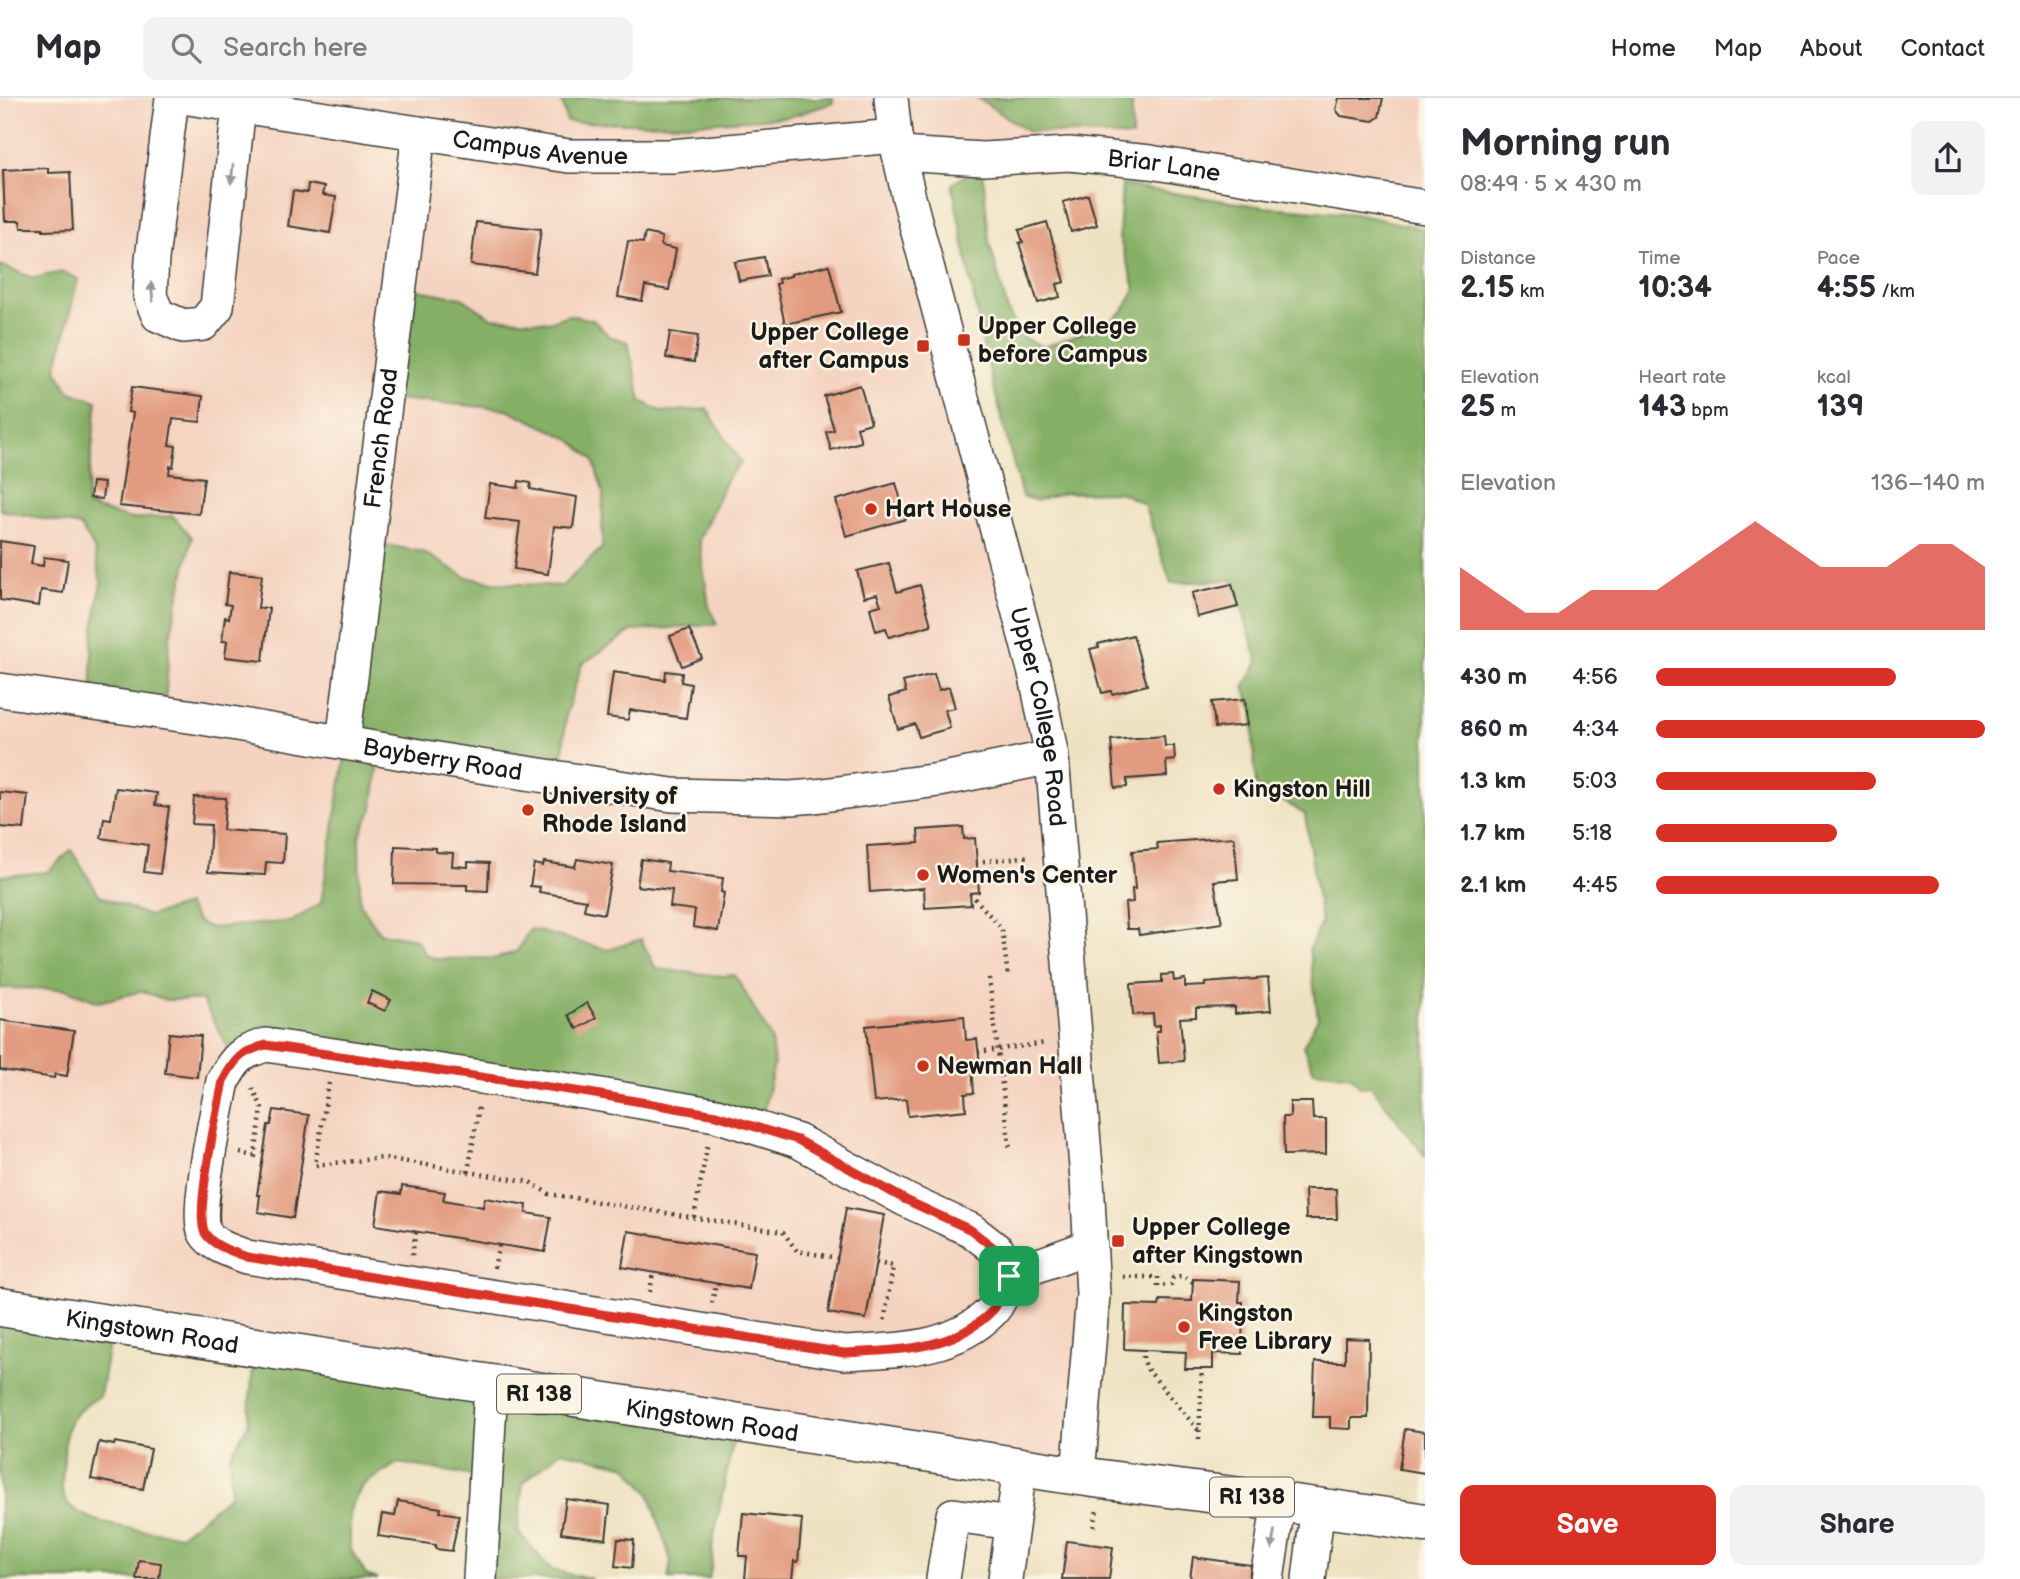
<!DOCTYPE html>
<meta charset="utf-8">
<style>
:root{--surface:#fff;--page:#f2f2f3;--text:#2b2b33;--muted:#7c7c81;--line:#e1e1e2;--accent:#d93025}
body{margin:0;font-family:"Balsamiq Sans",sans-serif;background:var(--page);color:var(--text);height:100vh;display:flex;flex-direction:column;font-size:26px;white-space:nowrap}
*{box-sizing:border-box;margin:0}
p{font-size:23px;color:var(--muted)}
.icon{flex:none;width:38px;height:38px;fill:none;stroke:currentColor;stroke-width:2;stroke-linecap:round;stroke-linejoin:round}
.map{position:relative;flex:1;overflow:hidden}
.side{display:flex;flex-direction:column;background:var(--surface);width:595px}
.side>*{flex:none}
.pin{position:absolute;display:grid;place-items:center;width:60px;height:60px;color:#fff;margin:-30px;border-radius:14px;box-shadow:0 4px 10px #0006}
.round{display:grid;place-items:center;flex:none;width:74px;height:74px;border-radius:14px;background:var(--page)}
.head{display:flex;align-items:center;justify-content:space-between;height:119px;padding:0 35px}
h1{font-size:38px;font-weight:600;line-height:52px}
.stats{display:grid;grid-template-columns:repeat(3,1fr);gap:10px;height:119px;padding:7px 35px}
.stats div{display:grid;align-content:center}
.stats b{font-size:30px;font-weight:600}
.stats small{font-size:19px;font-weight:400}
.stats p{font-size:19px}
.chart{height:196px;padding:14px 35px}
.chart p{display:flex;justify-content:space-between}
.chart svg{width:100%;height:126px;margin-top:7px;fill:var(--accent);opacity:.7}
.action{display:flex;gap:14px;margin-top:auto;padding:14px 35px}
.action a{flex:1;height:80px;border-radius:14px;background:var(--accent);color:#fff;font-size:28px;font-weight:600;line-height:80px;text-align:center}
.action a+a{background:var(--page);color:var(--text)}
ul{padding:0 35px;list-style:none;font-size:23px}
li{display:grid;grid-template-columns:112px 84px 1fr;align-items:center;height:52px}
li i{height:18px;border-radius:9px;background:var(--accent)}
header{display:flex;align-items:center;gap:42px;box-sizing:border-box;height:98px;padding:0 35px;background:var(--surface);border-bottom:2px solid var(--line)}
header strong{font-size:33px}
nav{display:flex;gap:38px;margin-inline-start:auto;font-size:24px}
.search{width:490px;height:63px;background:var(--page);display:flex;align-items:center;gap:18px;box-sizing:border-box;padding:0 24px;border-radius:14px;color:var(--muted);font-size:26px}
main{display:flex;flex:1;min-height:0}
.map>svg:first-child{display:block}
.built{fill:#f4d3c0}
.forest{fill:#86b066;stroke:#516641;stroke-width:2}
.building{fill:#e29b80}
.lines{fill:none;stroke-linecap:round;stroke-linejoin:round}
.minor-casing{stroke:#3c3a35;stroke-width:36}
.major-casing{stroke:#3c3a35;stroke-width:41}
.path{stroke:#3c3a35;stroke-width:4.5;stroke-dasharray:2 5;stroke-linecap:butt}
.minor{stroke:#fff;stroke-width:33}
.major{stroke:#fff;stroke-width:38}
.oneway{fill:#999}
.route-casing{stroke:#fff;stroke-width:14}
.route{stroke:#d93025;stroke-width:9}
.poi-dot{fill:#c8321e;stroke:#fcf5e5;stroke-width:2.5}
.labels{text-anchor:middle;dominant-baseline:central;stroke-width:5;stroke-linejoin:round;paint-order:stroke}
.shield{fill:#fcf5e5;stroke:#5f5d58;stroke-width:2}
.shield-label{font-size:23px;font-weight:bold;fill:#1c1c1c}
.street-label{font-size:24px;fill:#1c1c1c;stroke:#fcf5e5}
.poi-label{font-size:24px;font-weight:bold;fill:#1c1c1c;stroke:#fcf5e5;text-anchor:start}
</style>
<header>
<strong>Map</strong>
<div class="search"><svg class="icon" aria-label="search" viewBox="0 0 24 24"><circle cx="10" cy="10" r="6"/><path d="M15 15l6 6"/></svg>Search here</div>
<nav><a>Home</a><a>Map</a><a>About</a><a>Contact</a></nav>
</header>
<main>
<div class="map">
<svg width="1425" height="1481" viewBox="0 0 1425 1481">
<rect width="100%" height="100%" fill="#fcf5e5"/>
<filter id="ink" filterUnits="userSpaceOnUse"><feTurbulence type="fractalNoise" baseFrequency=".0143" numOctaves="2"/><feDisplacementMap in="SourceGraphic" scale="14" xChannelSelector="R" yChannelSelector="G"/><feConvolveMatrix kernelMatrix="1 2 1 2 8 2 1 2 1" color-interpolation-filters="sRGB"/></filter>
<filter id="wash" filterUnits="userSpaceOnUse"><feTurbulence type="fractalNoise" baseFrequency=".00686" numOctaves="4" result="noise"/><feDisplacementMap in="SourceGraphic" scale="28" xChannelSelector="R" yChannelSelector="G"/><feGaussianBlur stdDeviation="1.57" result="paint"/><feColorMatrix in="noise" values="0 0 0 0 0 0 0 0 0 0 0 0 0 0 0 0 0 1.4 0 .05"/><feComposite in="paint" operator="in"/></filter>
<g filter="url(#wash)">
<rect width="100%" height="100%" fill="#efe2c2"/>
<polygon class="built" points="0,0 1425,0 1425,109 1384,103 900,56 1037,583 1087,1081 1078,1377 0,1200"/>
<g class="forest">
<polygon points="561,0 833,0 833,5 789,19 687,26 567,24"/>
<polygon points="978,0 1116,0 1132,5 1132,39 1027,33"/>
<polygon points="983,74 989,143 1008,213 1022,239 1043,249 1106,227 1124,212 1135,190 1119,139 1122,87 1264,109 1356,116 1425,131 1425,1058 1371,988 1360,989 1352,978 1314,973 1303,948 1318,920 1309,851 1321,825 1305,716 1256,688 1253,640 1254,615 1244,589 1258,564 1233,482 1171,485 1144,406 1120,394 1064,395 1037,403 1022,399 984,251 952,86 968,76"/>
<polygon points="0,167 33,180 63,174 78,181 56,272 70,294 97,303 86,408 131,421 173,418 192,439 170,539 164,620 92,611 92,544 101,484 94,450 80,428 0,412"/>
<polygon points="406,190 462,200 492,220 549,224 568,217 593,222 609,238 628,244 641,303 662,314 707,311 741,365 727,380 699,442 709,509 717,526 632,533 582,566 566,616 561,684 379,665 372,712 359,739 360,805 380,835 416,841 426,857 437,861 498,860 517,853 530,831 608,852 641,841 656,871 723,878 735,877 771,940 774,966 760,1030 272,952 238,968 202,902 165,902 142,893 99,904 65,891 0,890 0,778 48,774 71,752 100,798 149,818 187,807 198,824 211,830 292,823 321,805 345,659 370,444 423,454 466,479 498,485 562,488 602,450 603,394 593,361 570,341 507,311 394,301"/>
<path d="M0 1217 111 1235 100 1298C71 1316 65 1323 64 1358 64 1369 60 1385 63 1396 71 1429 154 1433 181 1437L230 1397V1358L248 1326 254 1256 734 1338 712 1449 713 1458 709 1481H668L671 1463 649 1395 627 1368 561 1353 523 1385 518 1434 552 1472 592 1481H477L471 1377 398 1365 362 1388 350 1412V1450L366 1477 378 1481H0Z"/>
</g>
<g id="blocks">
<g class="building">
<polygon points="1339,0 1383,0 1379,19 1373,23 1341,18 1336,12"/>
<polygon points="48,70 48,75 70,74 73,132 43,133 43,130 21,130 20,123 5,123 3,72"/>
<polygon points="308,86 324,89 322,97 336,99 330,135 288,128 293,93 307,95"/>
<polygon points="1088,97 1097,127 1071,134 1063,104"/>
<polygon points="476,124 541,131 535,175 471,167"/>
<polygon points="1047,124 1065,184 1057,186 1060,199 1038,205 1019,145 1023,144 1019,132"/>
<polygon points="645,135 662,139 661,148 676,151 669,192 645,188 642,203 618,199 628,143 643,145"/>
<polygon points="764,159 768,178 739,183 735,164"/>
<polygon points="829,167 841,214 785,226 776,186 779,185 778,181 791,178 791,176"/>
<polygon points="670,234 698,238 694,264 666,260"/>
<polygon points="860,287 871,325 857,329 861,344 831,352 826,334 834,332 824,298"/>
<polygon points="132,289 203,298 200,324 173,321 169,347 176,348 173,369 170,368 169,376 204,380 199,416 119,408 133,315 128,314"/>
<polygon points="519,383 531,385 530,391 577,399 573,430 554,428 548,476 514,471 520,424 485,420 490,386 518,390"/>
<polygon points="92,384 104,385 102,401 90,400"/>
<polygon points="896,385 906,421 846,438 836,402"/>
<polygon points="0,443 34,448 31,466 43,468 44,459 68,462 63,495 41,492 39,508 0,502"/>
<polygon points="889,465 897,494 920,487 931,527 889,539 886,530 876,533 870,510 881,507 877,496 864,499 857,473"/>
<polygon points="229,474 262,477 258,510 269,510 263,563 225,559 227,543 222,543 225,519 229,520 231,507 225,506"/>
<polygon points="1232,486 1238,509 1197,519 1192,495"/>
<polygon points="689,531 702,560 682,568 670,538"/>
<polygon points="1133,537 1147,587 1112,596 1111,593 1102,595 1090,551 1099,549 1098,546"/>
<polygon points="666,573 682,575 681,584 691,586 686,620 630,612 628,622 607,619 613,574 665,582"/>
<polygon points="934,576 939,592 949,589 955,610 945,612 950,630 919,639 915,626 898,631 889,599 906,594 903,584"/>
<polygon points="1245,601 1247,627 1215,630 1212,604"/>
<polygon points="1164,638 1165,648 1174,648 1175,662 1166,663 1167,678 1127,681 1127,689 1115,690 1111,642"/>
<polygon points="116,690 157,695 155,707 169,709 160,776 144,774 148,747 101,740 104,720 111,721"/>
<polygon points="0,694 28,697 24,731 0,729"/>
<polygon points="194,699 226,700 223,732 285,736 283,765 266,764 265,777 208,774 211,727 192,726"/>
<polygon points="963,729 964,741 975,740 979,794 970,795 971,807 925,810 924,790 870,794 867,748 919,745 918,732"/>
<polygon points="1234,739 1238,781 1214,783 1222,825 1139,837 1138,831 1127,831 1125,805 1133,804 1132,791 1135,791 1132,753 1158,751 1157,745"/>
<polygon points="395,748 436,750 436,754 453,755 452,768 468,769 468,764 489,765 488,793 467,792 467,787 394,786"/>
<polygon points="577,761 613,767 604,816 584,812 586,802 539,794 540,789 530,788 534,766 543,768 544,764 575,769"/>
<polygon points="641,761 668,765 667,773 723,780 721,794 724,795 718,833 693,829 695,812 670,809 672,792 637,788"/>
<polygon points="1173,876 1174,883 1185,881 1185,889 1205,888 1205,885 1268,880 1271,913 1235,916 1235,909 1196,910 1196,919 1180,920 1184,963 1159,965 1156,933 1160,933 1160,927 1154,928 1153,916 1133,917 1131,886 1162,884 1162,877"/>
<polygon points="372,893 391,902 385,913 367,905"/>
<polygon points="587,905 596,920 577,931 568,917"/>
<polygon points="964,918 966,942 977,941 980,967 972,968 974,995 965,996 966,1012 908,1018 906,1001 874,1004 866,928"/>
<polygon points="0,922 74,933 67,978 55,976 54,980 0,972"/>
<polygon points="169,935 201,938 197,979 165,975"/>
<polygon points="1290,1004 1312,1004 1313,1021 1326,1021 1326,1056 1284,1057 1283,1019 1290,1019"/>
<polygon points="274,1012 309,1017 293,1120 258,1114 260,1097 257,1097 268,1027 271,1027"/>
<polygon points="402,1088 445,1094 443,1102 483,1109 485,1100 527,1107 526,1115 551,1119 545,1154 375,1127 380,1093 401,1096"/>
<polygon points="1305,1091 1336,1091 1337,1121 1306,1121"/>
<polygon points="846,1110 884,1117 866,1221 828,1215"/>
<polygon points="628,1133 755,1154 749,1191 622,1169"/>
<polygon points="1193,1181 1240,1183 1239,1204 1243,1204 1242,1256 1213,1255 1213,1271 1185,1271 1186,1254 1124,1251 1125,1207 1159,1208 1160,1202 1192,1203"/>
<polygon points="1345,1240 1369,1241 1368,1320 1351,1320 1351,1331 1330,1330 1330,1319 1313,1319 1315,1264 1345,1264"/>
<polygon points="1405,1331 1425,1334 1425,1375 1399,1371"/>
<polygon points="99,1344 114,1347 115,1344 151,1351 143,1391 91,1381"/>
<polygon points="566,1401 610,1407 606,1441 561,1435"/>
<polygon points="398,1403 441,1410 440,1414 459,1417 452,1453 436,1451 436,1447 378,1438 382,1416 395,1418"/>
<polygon points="743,1415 802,1421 798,1464 794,1463 792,1481 745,1481 747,1458 739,1458"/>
<polygon points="618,1441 634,1442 632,1470 615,1468"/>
<polygon points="1067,1443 1113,1449 1109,1481 1062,1481"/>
<polygon points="1193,1459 1251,1467 1249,1481 1190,1481"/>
<polygon points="139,1462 161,1465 159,1481 136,1481"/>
</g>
</g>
</g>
<g filter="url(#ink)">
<use href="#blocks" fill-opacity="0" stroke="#3c3a35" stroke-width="2"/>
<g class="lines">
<g class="minor-casing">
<g id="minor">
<polyline points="172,0 152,161 150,198 158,217 183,228 203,226 217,209 239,8"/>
<path id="s1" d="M189 0 569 58H671L895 38"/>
<path id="s2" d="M891 0 895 38 909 100 1037 583 1052 659 1087 1081 1093 1197 1078 1377"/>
<path id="s3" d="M899 56 983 61 1069 56 1150 64 1425 109"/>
<path id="s4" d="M0 592 202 620 454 664 672 697 791 700 815 698 939 682 1052 659"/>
<path id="s5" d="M343 644 419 35"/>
<path d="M266 947 589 995 716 1017 798 1043 906 1102 971 1132 998 1153 1009 1178C1005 1189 1000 1205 992 1213 953 1253 896 1252 844 1255L247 1159C232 1153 214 1149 205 1135 194 1116 218 1009 223 983 235 960 241 954 266 947Z"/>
<polyline points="1009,1178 1091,1148"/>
<polyline points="480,1481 491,1288"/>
<polyline points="943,1481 953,1417 1012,1425"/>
<polyline points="1005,1481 1020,1369"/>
<polyline points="1267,1481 1279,1402"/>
<polyline points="1309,1481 1318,1407"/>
</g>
</g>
<g class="major-casing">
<g id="major">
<path id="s6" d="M0 1209C353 1266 706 1323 1059 1375 1181 1393 1303 1405 1425 1425"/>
</g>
</g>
<g class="path">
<polyline points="976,764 1031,758"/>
<polyline points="970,795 1002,831 1008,879"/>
<polyline points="989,880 1010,1052"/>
<polyline points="978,954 1047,945"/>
<polyline points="329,985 315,1067 384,1060 530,1084 549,1096 783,1134 797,1153 838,1160"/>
<polyline points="240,1055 255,1058 262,1010 253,990"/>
<polyline points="468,1074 479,1009"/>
<polyline points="694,1119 708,1044"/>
<polyline points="412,1157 416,1134"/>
<polyline points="876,1165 893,1168 884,1225"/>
<polyline points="494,1170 499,1147"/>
<path d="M1123 1179H1158V1188L1171 1187 1173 1180C1182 1176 1186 1179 1193 1185"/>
<polyline points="650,1194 653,1174"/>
<polyline points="712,1205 716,1185"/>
<polyline points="1143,1251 1143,1261 1148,1272 1199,1333"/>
<polyline points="1199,1341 1202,1271"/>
<polyline points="1094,1429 1097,1412"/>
</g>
<use href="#minor" class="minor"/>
<use href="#major" class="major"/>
</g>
<defs><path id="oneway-solid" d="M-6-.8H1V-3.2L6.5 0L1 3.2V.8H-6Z" transform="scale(1.75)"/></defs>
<g class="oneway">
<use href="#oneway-solid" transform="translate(232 76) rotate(97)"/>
<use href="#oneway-solid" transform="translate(152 194) rotate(-96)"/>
<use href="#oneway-solid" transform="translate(1273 1442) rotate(99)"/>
</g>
</g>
<g class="lines" filter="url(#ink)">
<g class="route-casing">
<path id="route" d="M266 947 589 995 716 1017 798 1042 906 1102 971 1132 998 1153 1009 1178C1005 1189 1000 1205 992 1213 953 1253 896 1252 844 1255L247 1159C232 1153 214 1149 205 1135 194 1116 218 1009 223 983 235 960 241 954 266 947Z"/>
</g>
<use href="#route" class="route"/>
</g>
<g class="poi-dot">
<rect x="957" y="235" width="14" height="14" rx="3.5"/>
<rect x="916" y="241" width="14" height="14" rx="3.5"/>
<circle cx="871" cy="411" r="7"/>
<circle cx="1219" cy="691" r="7"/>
<circle cx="528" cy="712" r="7"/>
<circle cx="923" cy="777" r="7"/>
<circle cx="923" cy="968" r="7"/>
<rect x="1111" y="1136" width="14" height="14" rx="3.5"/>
<circle cx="1184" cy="1229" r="7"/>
</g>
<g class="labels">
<g class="shield">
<rect x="497" y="1276.5" width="84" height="39" rx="5"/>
<rect x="1210" y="1379.5" width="84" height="39" rx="5"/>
</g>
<g class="shield-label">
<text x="539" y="1296">RI 138</text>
<text x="1252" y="1399">RI 138</text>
</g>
<g class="street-label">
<text stroke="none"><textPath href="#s1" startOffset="355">Campus Avenue</textPath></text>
<text stroke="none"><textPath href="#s3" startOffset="266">Briar Lane</textPath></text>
<text stroke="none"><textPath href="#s5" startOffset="306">French Road</textPath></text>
<text stroke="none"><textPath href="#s2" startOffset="637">Upper College Road</textPath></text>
<text stroke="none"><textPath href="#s4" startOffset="448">Bayberry Road</textPath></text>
<text stroke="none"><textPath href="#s6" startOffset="154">Kingstown Road</textPath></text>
<text stroke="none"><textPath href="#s6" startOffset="721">Kingstown Road</textPath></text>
</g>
<g class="poi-label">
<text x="978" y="228">Upper College<tspan x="978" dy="28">before Campus</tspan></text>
<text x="909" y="234" text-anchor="end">Upper College<tspan x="909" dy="28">after Campus</tspan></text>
<text x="885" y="411">Hart House</text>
<text x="1233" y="691">Kingston Hill</text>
<text x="542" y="698">University of<tspan x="542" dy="28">Rhode Island</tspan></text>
<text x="937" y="777">Women's Center</text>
<text x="937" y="968">Newman Hall</text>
<text x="1132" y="1129">Upper College<tspan x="1132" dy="28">after Kingstown</tspan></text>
<text x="1198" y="1215">Kingston<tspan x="1198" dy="28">Free Library</tspan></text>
</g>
</g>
</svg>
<div class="pin" style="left:1009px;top:1178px;background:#1e9e55"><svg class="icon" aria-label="arrive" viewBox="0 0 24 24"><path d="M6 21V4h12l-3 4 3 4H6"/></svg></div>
</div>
<section class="side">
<div class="head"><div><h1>Morning run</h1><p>08:49 · 5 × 430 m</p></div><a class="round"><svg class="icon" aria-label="share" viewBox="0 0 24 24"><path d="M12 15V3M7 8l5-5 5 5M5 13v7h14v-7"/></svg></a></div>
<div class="stats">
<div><p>Distance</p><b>2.15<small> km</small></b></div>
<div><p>Time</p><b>10:34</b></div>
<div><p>Pace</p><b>4:55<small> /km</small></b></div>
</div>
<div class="stats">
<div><p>Elevation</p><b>25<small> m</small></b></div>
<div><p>Heart rate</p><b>143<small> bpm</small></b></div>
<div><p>kcal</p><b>139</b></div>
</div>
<div class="chart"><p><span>Elevation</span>136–140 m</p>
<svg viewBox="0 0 160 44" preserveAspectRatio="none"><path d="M0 44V22L10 30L20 38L30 38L40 30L50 30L60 30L70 22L80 14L90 6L100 14L110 22L120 22L130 22L140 14L150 14L160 22V44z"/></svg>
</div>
<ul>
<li><b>430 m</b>4:56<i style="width:73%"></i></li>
<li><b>860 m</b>4:34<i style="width:100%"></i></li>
<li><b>1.3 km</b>5:03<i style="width:67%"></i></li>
<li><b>1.7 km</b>5:18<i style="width:55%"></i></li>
<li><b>2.1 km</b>4:45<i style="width:86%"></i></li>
</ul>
<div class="action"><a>Save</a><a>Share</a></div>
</section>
</main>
